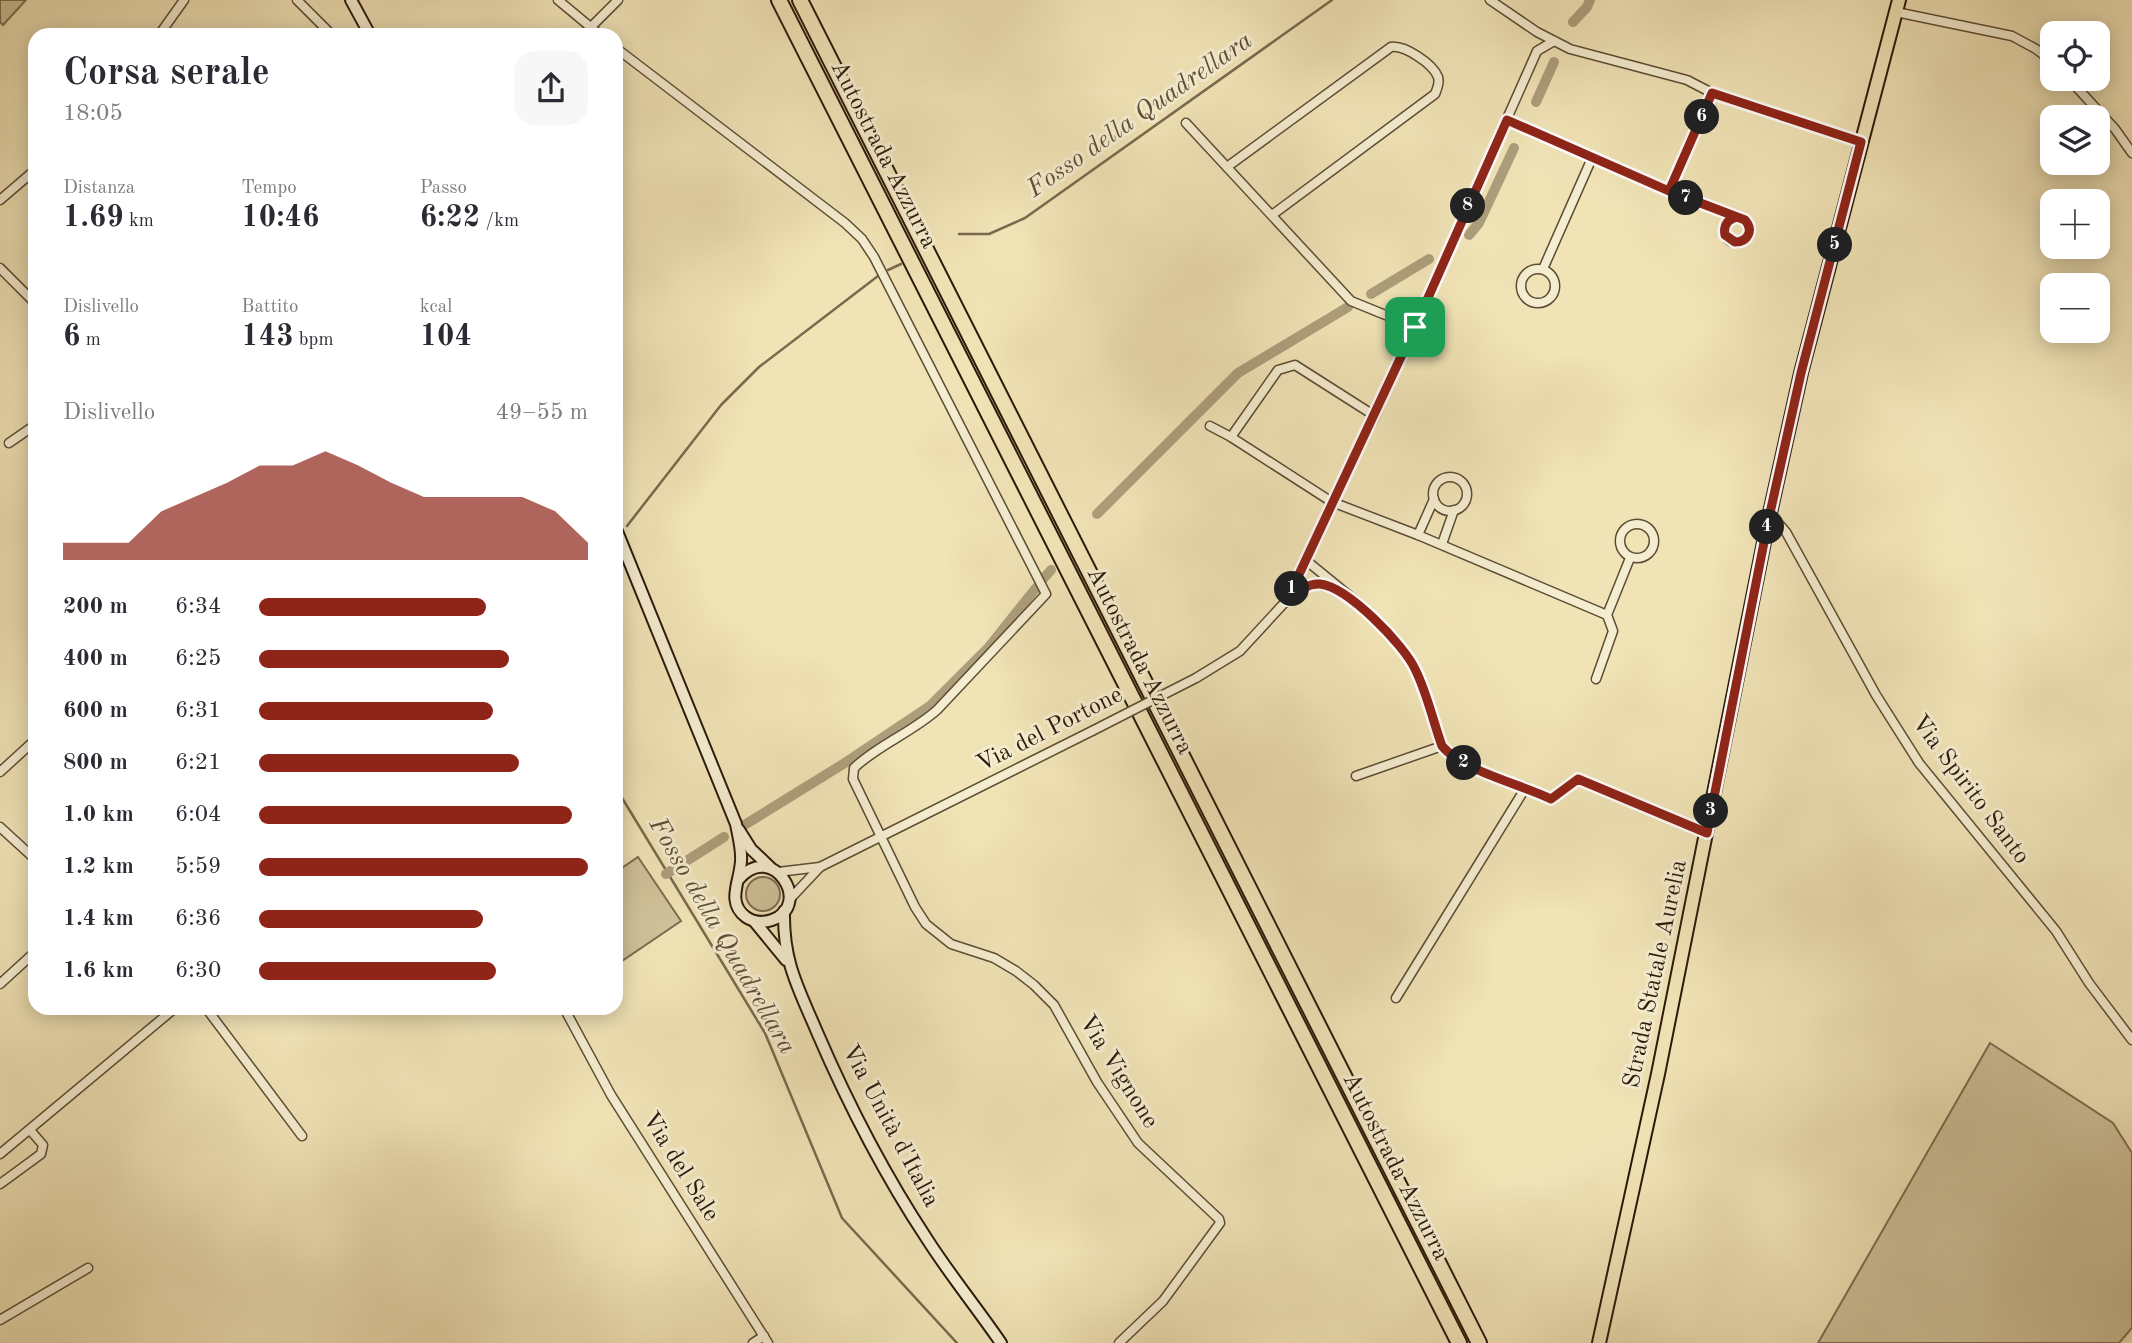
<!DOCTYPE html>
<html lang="it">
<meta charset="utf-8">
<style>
:root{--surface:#fff;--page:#f7f7f7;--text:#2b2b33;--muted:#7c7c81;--accent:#8f2418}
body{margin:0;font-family:"Old Standard TT",serif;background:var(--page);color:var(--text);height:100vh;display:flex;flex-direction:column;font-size:26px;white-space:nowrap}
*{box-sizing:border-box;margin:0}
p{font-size:23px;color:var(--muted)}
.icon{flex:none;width:38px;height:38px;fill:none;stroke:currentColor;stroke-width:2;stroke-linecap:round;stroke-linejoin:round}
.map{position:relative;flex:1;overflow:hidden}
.panel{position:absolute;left:28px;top:28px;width:595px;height:987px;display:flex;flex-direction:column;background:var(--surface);border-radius:21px;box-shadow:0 4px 18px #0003}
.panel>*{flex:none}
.fabs{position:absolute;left:2040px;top:21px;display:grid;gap:14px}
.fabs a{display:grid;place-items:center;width:70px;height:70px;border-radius:14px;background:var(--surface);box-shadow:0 4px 18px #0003;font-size:35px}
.pin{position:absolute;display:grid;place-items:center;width:60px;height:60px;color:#fff;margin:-30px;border-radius:14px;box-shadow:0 4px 10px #0006}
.km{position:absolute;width:35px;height:35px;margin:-18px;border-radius:50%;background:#222;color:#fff;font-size:19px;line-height:35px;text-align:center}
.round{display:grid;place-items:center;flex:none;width:74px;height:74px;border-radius:21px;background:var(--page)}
.headline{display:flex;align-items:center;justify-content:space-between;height:119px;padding:0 35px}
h1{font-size:38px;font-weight:600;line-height:52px}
.stats{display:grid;grid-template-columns:repeat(3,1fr);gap:10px;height:119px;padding:7px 35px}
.stats div{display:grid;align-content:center}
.stats b{font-size:30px;font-weight:600}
.stats small{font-size:19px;font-weight:400}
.stats p{font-size:19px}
.chart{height:196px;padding:14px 35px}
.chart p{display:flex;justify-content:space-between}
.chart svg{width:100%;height:126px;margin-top:7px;fill:var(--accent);opacity:.7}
ul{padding:0 35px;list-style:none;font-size:23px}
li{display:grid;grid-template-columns:112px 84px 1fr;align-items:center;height:52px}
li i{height:18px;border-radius:9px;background:var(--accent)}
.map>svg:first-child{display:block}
.green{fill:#cfc199;stroke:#7d6d51;stroke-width:2}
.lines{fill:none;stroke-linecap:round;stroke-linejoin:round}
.stream{stroke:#79694d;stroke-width:2.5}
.canal{stroke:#ad9e7b;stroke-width:10}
.street-casing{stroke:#5c4c34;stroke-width:11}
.secondary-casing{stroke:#2b1909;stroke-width:14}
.primary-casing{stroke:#2b1909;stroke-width:16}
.highway-casing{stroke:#2b1909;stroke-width:18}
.street{stroke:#f5edd0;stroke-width:8}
.secondary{stroke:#f5edd0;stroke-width:10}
.primary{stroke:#f0e3b6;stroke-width:12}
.highway{stroke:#f0e3b6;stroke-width:14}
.street-bridge-casing{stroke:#5c4c34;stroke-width:11;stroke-linecap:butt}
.street-bridge{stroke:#f5edd0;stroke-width:8}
.route-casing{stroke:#fff;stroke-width:14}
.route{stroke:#8f2418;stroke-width:9}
.labels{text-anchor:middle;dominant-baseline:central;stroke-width:6;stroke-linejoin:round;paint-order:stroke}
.street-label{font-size:24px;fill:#2b1909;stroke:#f5edd0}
.water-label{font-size:26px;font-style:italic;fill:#5f4e37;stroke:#f5edd0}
</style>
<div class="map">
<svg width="2132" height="1343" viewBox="0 0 2132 1343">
<rect width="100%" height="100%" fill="#f0e3b6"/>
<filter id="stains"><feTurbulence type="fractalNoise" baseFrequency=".00286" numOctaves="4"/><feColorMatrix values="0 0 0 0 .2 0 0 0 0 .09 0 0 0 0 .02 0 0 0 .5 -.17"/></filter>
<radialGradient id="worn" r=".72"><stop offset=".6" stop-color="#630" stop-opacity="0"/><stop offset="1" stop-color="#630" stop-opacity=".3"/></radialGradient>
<g class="green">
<polygon points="0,0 26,0 3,25 0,22"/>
<polygon points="638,857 681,921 616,965 616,872"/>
<circle cx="763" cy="894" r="17"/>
<polygon points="1990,1043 2113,1123 2132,1153 2132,1328 2119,1343 1818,1343"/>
</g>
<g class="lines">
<g class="stream">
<polyline points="959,234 989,234 1025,218 1332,0"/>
<polyline points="888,270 901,264"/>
<polyline points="627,526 721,405 759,367 878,276"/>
<polyline points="616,788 765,1033 842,1218 957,1343"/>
</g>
<g class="canal">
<polyline points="1573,22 1587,7 1590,0"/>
<polyline points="1536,102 1554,62"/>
<polyline points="1469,235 1479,223 1514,148"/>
<polyline points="1371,294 1429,259"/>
<polyline points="1097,514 1238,373 1348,307"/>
<polyline points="1043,579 1051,570"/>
<polyline points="746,824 848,761 930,706 988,648 1036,588"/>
<polyline points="666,874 724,837"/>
</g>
<g class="street-casing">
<g id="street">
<polyline points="297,0 332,35"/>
<polyline points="558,0 600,35"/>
<polyline points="1490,0 1537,32 1570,49 1687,80 1712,93 1861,142"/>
<polyline points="1896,12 2012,36 2036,49 2053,62"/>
<polyline points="159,35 184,0"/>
<polyline points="583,35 618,0"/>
<path d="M616 48 845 223 862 239 874 257 1046 594 937 710C911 733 878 745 854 768L853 779 915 907 926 924 951 944 994 958 1016 971 1034 985 1054 1005 1097 1082 1138 1143 1219 1219 1220 1223 1163 1301 1119 1343"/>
<polyline points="2069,79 2115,129 2132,153"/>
<polyline points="1507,120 1669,191 1737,217"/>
<polyline points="1186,123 1351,301 1415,327"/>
<path d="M1227 167 1391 47C1405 45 1433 64 1438 77 1440 83 1437 89 1435 94L1272 215"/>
<polyline points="1669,191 1712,93"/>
<polyline points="0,200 35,170"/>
<circle cx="1737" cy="230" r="13"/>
<polyline points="0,268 35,303"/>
<circle cx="1538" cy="286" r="17"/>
<polyline points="1543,269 1592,158"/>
<polyline points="1210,426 1231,437 1332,502 1418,535 1607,615"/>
<polyline points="1231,437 1278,370 1295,365 1375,416"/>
<polyline points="9,443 35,425"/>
<circle cx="1450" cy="494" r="17"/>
<polyline points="1768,522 1780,525 1786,532 1876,695 1919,763 2056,931 2089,983 2132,1040"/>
<circle cx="1637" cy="541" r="17"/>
<polyline points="1418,535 1434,499"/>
<polyline points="1442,544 1454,510"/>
<path d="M1307 561C1340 589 1396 629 1415 668 1427 692 1433 721 1442 746L1356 776"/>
<path d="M1290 597C1310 583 1316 581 1338 592"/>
<polyline points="1196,678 1240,651 1287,600 1332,502 1375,416 1537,51 1554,41"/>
<polyline points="1596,679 1613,631 1607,615 1630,558"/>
<path d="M1442 746C1464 771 1520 784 1551 799L1578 779 1707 833"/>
<polyline points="0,772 35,740"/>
<polyline points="0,827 35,859"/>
<polyline points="778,872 820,867 1092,731"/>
<polyline points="789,900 820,867"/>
<polyline points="0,984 35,952"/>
<polyline points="1396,998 1526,787"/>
<polyline points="206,1008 302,1136"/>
<polyline points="564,1008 611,1095 768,1343"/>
<polyline points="0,1154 175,1008"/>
<polyline points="0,1184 41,1154 43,1145 30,1130"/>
<polyline points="0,1320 88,1268"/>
<polyline points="753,1343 764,1336"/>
</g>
</g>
<g class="secondary-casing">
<g id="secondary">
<polyline points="351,0 370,35"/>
<path d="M616 529 736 824C738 835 741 846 741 856 743 877 724 901 746 917 753 922 763 923 772 920 814 905 772 840 739 879"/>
<polyline points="739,830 751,849 771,868"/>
<path d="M784 911C783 962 798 987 817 1032 848 1104 884 1174 927 1239 950 1275 977 1308 1001 1343"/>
<polyline points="754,921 786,960"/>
</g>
</g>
<g class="primary-casing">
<polyline id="primary" points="1599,1343 1658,1074 1768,522 1801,373 1899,0"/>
</g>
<g class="highway-casing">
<g id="highway">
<polyline points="779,0 1459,1343"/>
<polyline points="800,0 1479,1343"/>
</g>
</g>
<use href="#street" class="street"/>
<use href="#secondary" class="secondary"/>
<use href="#primary" class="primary"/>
<use href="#highway" class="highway"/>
<g class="street-bridge-casing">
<polyline id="street-bridge" points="1092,731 1196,678"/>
</g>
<use href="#street-bridge" class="street-bridge"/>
</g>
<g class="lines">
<g class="route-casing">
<path id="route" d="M1415 327 1287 600C1297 592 1307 583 1320 584 1348 587 1404 645 1415 669 1427 693 1433 721 1442 746 1463 771 1520 784 1551 799L1578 779 1707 833 1768 522 1801 373 1861 142 1712 93 1669 191 1745 220C1754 230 1748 242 1735 242L1725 235C1723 225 1728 219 1737 217L1669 191 1507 120 1415 327"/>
</g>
<use href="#route" class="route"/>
</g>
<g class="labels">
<g class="street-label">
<text transform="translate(883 155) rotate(63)">Autostrada Azzurra</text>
<text transform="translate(1139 661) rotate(63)">Autostrada Azzurra</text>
<text transform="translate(1050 730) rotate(-27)">Via del Portone</text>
<text transform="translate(1970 790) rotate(53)">Via Spirito Santo</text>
<text transform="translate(1656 974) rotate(-78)">Strada Statale Aurelia</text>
<text transform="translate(1118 1072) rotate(58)">Via Vignone</text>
<text transform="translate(890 1126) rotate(62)">Via Unità d'Italia</text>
<text transform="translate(680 1167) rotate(58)">Via del Sale</text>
<text transform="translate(1395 1167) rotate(63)">Autostrada Azzurra</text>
</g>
<g class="water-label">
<text transform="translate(1140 115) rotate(-35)">Fosso della Quadrellara</text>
<text transform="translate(722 936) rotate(60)">Fosso della Quadrellara</text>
</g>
</g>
<rect width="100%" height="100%" filter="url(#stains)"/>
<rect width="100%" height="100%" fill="url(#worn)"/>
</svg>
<div class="fabs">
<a><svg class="icon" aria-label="locate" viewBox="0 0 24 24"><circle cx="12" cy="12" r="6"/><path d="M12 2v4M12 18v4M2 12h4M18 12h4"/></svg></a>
<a><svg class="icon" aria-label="layers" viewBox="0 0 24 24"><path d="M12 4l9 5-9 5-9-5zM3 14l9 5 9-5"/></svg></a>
<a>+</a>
<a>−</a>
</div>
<div class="pin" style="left:1415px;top:327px;background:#1e9e55"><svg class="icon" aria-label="arrive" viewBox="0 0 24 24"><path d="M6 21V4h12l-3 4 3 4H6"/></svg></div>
<b class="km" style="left:1292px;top:589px">1</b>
<b class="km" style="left:1464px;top:763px">2</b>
<b class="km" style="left:1711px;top:811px">3</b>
<b class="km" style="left:1767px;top:527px">4</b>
<b class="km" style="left:1835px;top:245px">5</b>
<b class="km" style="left:1702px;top:117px">6</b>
<b class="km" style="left:1686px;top:198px">7</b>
<b class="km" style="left:1468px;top:206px">8</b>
<section class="panel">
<div class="headline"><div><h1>Corsa serale</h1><p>18:05</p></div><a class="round"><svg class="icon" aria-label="share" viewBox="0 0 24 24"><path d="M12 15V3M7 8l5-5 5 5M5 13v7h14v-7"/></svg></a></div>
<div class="stats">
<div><p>Distanza</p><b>1.69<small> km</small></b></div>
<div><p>Tempo</p><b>10:46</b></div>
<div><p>Passo</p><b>6:22<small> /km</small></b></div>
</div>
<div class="stats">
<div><p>Dislivello</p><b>6<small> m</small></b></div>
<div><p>Battito</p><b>143<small> bpm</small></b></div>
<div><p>kcal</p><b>104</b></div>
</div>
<div class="chart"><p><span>Dislivello</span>49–55 m</p>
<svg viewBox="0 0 160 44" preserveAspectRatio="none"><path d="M0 44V38L10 38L20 38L30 27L40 22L50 17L60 11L70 11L80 6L90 11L100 17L110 22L120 22L130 22L140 22L150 27L160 38V44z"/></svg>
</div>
<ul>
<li><b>200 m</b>6:34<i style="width:69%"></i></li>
<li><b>400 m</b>6:25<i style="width:76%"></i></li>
<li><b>600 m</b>6:31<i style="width:71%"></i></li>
<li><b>800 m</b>6:21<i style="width:79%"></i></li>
<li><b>1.0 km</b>6:04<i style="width:95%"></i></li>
<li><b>1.2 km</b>5:59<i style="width:100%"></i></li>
<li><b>1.4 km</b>6:36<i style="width:68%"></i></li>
<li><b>1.6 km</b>6:30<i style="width:72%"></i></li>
</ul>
</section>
</div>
